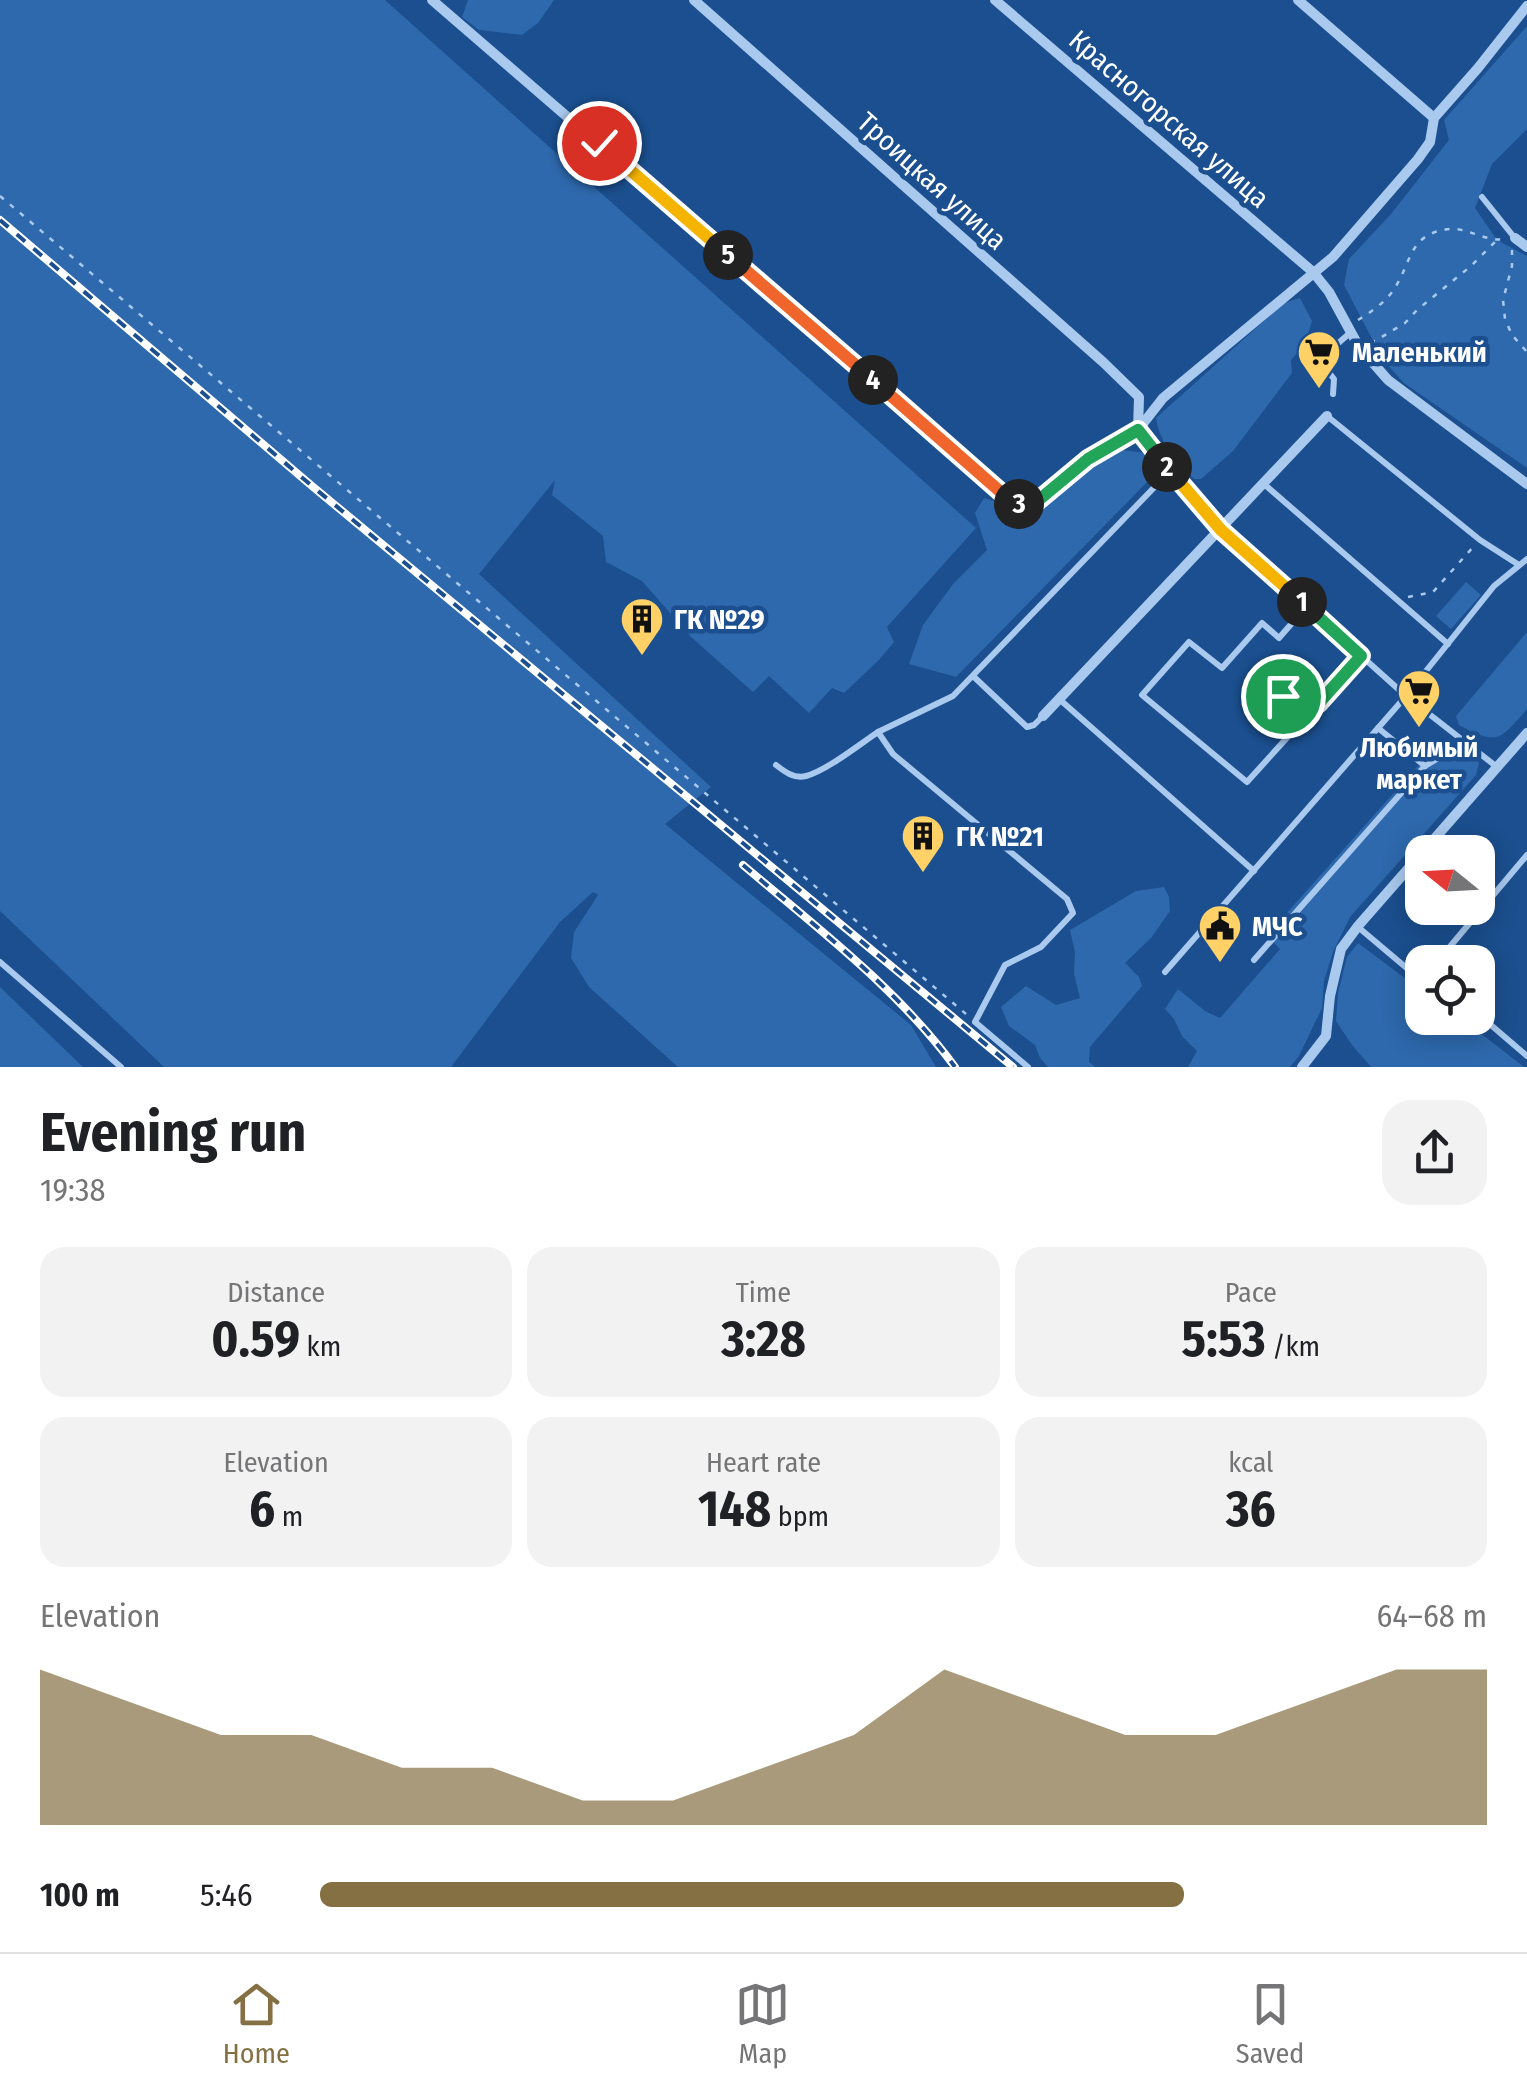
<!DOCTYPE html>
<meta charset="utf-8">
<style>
:root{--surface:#fff;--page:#f2f2f2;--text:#202124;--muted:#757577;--line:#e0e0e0;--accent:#847042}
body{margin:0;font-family:"Fira Sans Condensed",sans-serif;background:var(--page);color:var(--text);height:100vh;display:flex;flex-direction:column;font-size:38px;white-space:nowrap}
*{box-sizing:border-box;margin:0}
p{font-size:32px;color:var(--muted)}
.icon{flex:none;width:55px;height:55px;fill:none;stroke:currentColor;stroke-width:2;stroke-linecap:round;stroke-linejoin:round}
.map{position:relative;height:1067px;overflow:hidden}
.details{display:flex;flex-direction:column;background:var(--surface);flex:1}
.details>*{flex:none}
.needle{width:65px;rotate:288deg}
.controls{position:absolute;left:1405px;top:835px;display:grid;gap:20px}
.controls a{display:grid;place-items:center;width:90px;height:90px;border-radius:20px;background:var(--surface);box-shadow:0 5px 25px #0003;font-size:50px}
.pin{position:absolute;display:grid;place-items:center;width:85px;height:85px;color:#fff;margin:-42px;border:5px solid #fff;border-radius:50%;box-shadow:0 2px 10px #0007}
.km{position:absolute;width:50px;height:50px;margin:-25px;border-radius:50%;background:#222;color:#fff;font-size:28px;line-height:50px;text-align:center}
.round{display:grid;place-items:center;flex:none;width:105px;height:105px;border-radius:30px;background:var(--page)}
.summary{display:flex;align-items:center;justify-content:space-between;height:170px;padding:0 40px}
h1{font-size:55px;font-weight:700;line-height:75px}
.figures{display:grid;grid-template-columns:repeat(3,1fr);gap:15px;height:170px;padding:10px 40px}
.figures div{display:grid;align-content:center;border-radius:25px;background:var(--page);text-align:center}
.figures b{font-size:50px;font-weight:700}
.figures small{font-size:28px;font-weight:400}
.figures p{font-size:28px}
.chart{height:280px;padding:20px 40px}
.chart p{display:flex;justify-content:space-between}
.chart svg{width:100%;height:180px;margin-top:10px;fill:var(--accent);opacity:.7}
ul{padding:0 40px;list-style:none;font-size:32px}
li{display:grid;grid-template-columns:160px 120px 1fr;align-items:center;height:75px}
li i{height:25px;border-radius:12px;background:var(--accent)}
.menu{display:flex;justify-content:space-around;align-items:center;height:140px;border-top:2px solid var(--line);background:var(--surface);font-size:28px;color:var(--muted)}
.menu a{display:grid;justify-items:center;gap:5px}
.menu .current{color:var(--accent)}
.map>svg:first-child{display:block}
.green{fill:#2e69ad}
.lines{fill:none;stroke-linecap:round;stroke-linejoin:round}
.path{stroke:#a9c9ee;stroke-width:2.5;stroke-dasharray:5 8;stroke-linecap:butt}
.lane{stroke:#a9c9ee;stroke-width:6}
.street{stroke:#a9c9ee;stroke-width:10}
.rail-casing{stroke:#fff;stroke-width:8}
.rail{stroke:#1b4f8f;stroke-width:4;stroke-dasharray:11;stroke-linecap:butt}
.split-1-casing{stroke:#fff;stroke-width:20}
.split-2-casing{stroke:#fff;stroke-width:20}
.split-3-casing{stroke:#fff;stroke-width:20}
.split-4-casing{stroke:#fff;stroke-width:20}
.split-5-casing{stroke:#fff;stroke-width:20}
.split-6-casing{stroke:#fff;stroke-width:20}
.split-1{stroke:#22a559;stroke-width:12}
.split-2{stroke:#f5b400;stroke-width:12}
.split-3{stroke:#22a559;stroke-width:12}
.split-4{stroke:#f0652b;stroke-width:12}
.split-5{stroke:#f0652b;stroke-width:12}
.split-6{stroke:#f5b400;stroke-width:12}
.labels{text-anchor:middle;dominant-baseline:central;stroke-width:9;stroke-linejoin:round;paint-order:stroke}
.street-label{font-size:28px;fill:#fff;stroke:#1b4f8f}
.poi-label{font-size:28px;font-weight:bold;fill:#fff;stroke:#1b4f8f;text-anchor:start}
</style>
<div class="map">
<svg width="1527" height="1067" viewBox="0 0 1527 1067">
<rect width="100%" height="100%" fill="#1b4f8f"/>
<g class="green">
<polygon points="0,0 385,0 976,528 887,627 894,642 878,661 844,693 832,688 809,713 769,676 753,692 691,637 642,581 606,562 603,536 552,495 555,480 479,574 711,787 665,824 911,1025 936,1067 678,1067 589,987 571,958 574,932 598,895 593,892 560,922 451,1067 164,1067 0,911"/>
<polygon points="468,0 554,0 538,23 522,35 479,30 462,17"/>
<polygon points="1527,26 1527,129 1492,164 1475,208 1497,240 1527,256 1527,468 1404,383 1383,360 1344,285 1349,259 1391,214 1449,140 1444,120"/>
<path d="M1300 298 1312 321 1305 344 1291 360 1292 373 1233 451 1201 479H1194C1176 460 1160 444 1156 418L1284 303Z"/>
<polygon points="1117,449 1144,453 1156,468 1152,477 956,677 909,664 923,625 953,584 987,550 975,513 984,498 1000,503 1027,518 1062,485"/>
<polygon points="1466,582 1481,595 1451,629 1436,616"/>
<path d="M1527 632V709C1500 740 1498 746 1459 725L1456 716Z"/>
<polygon points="1465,753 1475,757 1479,763 1476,775 1350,917 1333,952 1324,981 1322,1008 1299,1056 1290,1067 1188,1067 1197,1051 1182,1036 1174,1019 1165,1009 1178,989 1205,1011 1220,1018 1280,949 1267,935 1417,767 1447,755"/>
<polygon points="1164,887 1169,897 1170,911 1151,938 1125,963 1139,977 1142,986 1090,1047 1089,1062 1095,1067 1048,1067 1040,1058 1035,1045 1009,1026 1001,1007 1026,986 1056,1005 1080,998 1074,974 1075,952 1070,930 1136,891"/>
<polygon points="1358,943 1422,991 1422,1018 1461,1018 1524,1067 1371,1067 1352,1045 1336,1021 1338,993 1347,957"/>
<polygon points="0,987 83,1067 0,1067"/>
</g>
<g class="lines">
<g class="path">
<polyline points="0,196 966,1014"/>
<polyline points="1512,250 1512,266 1503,300 1505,319 1512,335 1527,352"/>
<path d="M1358 320C1371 312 1386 302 1394 289 1412 263 1408 233 1450 229 1469 228 1486 242 1504 239"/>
<polyline points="1370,341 1375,341 1405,323 1417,310 1471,266 1496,241"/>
<polyline points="1408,597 1433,592 1474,546"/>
<polyline points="1291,697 1285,695 1281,697 1280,703 1282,707 1291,707 1293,703 1291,697 1298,689"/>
<polyline points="1284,724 1262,704 1287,677 1309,696"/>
</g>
<g class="lane">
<polyline points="1482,197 1514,237"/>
<polyline points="1333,394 1334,379 1319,360 1351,332"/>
<polyline points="1327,416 1480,540 1519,565"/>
<polyline points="1264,484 1448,644"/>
<polyline points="1221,530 1406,696 1497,767"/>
<polyline points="1307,606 1279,638 1262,623 1222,668 1189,642 1142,695 1247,782 1361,656"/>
<polyline points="973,676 1027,727 1034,725 1042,717"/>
<polyline points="1058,698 1254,871"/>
<polyline points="1378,728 1425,766"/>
<path d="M776 765C785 772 794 779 806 776 826 771 860 744 878 732"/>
<polyline points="1358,927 1422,981"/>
<polyline points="1254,960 1425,766 1450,751 1475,749"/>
<polyline points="0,962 121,1067"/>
<polyline points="1437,962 1527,855"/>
<polyline points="1165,972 1406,696 1494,586 1527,559"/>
<polyline points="1478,1014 1527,1056"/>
<polyline points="1028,1067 975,1022 1005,965 1041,947 1073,913 1067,899 893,754 878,732 953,696 1170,471"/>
</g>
<g class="street">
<polyline points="432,0 1013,502 1024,506 1034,504 1088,459 1138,430 1163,398 1333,257 1418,159 1430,142 1434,118 1478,68 1527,6"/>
<polyline points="694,0 1103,362 1139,397 1138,430 1170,471 1221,530"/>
<polyline points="995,0 1313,272 1329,292 1359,347 1388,380 1527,484"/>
<polyline points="1298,0 1434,118"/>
<polyline points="1515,238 1527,247"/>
<polyline points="1043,716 1327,416"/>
<polyline points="1302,1067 1326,1036 1330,996 1341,949 1358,926 1527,733"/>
</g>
<g class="rail-casing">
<g id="rail">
<polyline points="0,220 312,486 1013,1067"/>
<path d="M743 865C817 928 897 988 955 1067"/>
</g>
</g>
<use href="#rail" class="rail"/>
</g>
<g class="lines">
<g class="split-1-casing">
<polyline id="split-1" points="1283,696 1291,697 1299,688 1318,704 1361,656 1302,602"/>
</g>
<g class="split-2-casing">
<polyline id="split-2" points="1167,467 1221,530 1302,602"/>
</g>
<g class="split-3-casing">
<polyline id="split-3" points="1019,504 1024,506 1034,504 1088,459 1138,430 1167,467"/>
</g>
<g class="split-4-casing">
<polyline id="split-4" points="873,380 1012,502 1019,504"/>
</g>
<g class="split-5-casing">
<polyline id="split-5" points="728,255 873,380"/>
</g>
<g class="split-6-casing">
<polyline id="split-6" points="599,143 728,255"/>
</g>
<use href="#split-1" class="split-1"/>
<use href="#split-2" class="split-2"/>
<use href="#split-3" class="split-3"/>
<use href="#split-4" class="split-4"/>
<use href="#split-5" class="split-5"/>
<use href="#split-6" class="split-6"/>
</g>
<defs>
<g id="supermarket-pin" transform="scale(2.25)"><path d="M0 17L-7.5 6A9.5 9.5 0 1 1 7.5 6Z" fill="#ffd166" stroke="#1b4f8f"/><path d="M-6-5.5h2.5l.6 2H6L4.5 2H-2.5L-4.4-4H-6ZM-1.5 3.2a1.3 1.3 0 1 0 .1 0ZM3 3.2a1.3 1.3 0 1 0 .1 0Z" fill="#111"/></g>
<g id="building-pin" transform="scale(2.25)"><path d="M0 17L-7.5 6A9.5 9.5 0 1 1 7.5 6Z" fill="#ffd166" stroke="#1b4f8f"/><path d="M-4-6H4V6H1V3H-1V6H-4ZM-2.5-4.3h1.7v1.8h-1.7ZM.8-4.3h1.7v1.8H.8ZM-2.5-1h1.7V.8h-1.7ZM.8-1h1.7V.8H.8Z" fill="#111"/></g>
<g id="civic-pin" transform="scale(2.25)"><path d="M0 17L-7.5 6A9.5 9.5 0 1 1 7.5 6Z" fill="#ffd166" stroke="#1b4f8f"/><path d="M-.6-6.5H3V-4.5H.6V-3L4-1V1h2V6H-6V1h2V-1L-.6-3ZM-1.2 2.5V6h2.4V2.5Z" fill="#111"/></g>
</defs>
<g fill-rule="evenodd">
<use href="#supermarket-pin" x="1319" y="352"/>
<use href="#building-pin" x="642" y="619"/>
<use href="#supermarket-pin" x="1419" y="691"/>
<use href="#building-pin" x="923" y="836"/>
<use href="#civic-pin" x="1220" y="926"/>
</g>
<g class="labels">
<g class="street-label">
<text transform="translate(1169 119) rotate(41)">Красногорская улица</text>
<text transform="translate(932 181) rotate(42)">Троицкая улица</text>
</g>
<g class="poi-label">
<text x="1352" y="352">Маленький</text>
<text x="674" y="619">ГК №29</text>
<text x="1419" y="747" text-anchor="middle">Любимый<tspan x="1419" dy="32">маркет</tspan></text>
<text x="956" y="836">ГК №21</text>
<text x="1252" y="926">МЧС</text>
</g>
</g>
</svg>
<div class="controls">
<a><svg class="needle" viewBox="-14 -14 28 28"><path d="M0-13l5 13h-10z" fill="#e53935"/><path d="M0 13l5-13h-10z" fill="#757577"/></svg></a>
<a><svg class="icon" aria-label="locate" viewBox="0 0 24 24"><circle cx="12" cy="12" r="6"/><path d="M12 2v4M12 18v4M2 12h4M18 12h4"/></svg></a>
</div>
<div class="pin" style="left:1283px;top:696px;background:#1e9e55"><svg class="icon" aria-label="arrive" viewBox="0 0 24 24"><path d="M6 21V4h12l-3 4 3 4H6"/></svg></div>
<div class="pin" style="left:599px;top:143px;background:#d93025"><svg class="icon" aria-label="check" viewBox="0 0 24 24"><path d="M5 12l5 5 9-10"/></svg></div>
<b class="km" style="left:1302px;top:602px">1</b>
<b class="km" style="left:1167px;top:467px">2</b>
<b class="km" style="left:1019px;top:504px">3</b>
<b class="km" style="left:873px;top:380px">4</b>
<b class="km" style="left:728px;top:255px">5</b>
</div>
<section class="details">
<div class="summary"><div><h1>Evening run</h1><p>19:38</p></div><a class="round"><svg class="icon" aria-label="share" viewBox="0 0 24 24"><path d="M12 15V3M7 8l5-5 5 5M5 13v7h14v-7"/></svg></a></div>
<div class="figures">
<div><p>Distance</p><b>0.59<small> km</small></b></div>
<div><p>Time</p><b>3:28</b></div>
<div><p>Pace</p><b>5:53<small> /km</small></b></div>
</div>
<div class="figures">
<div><p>Elevation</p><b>6<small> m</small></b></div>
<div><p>Heart rate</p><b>148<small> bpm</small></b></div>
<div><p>kcal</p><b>36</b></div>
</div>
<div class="chart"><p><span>Elevation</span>64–68 m</p>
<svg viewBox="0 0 160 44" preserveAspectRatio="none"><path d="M0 44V6L10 14L20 22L30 22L40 30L50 30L60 38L70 38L80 30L90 22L100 6L110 14L120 22L130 22L140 14L150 6L160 6V44z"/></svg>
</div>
<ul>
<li><b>100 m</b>5:46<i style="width:74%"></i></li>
</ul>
</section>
<nav class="menu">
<a class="current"><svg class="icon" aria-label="home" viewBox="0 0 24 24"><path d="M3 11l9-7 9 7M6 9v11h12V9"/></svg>Home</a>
<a><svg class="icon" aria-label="map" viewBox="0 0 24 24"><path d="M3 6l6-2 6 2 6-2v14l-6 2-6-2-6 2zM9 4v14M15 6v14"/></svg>Map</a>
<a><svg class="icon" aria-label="saved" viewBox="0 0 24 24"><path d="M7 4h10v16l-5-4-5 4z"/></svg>Saved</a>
</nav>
